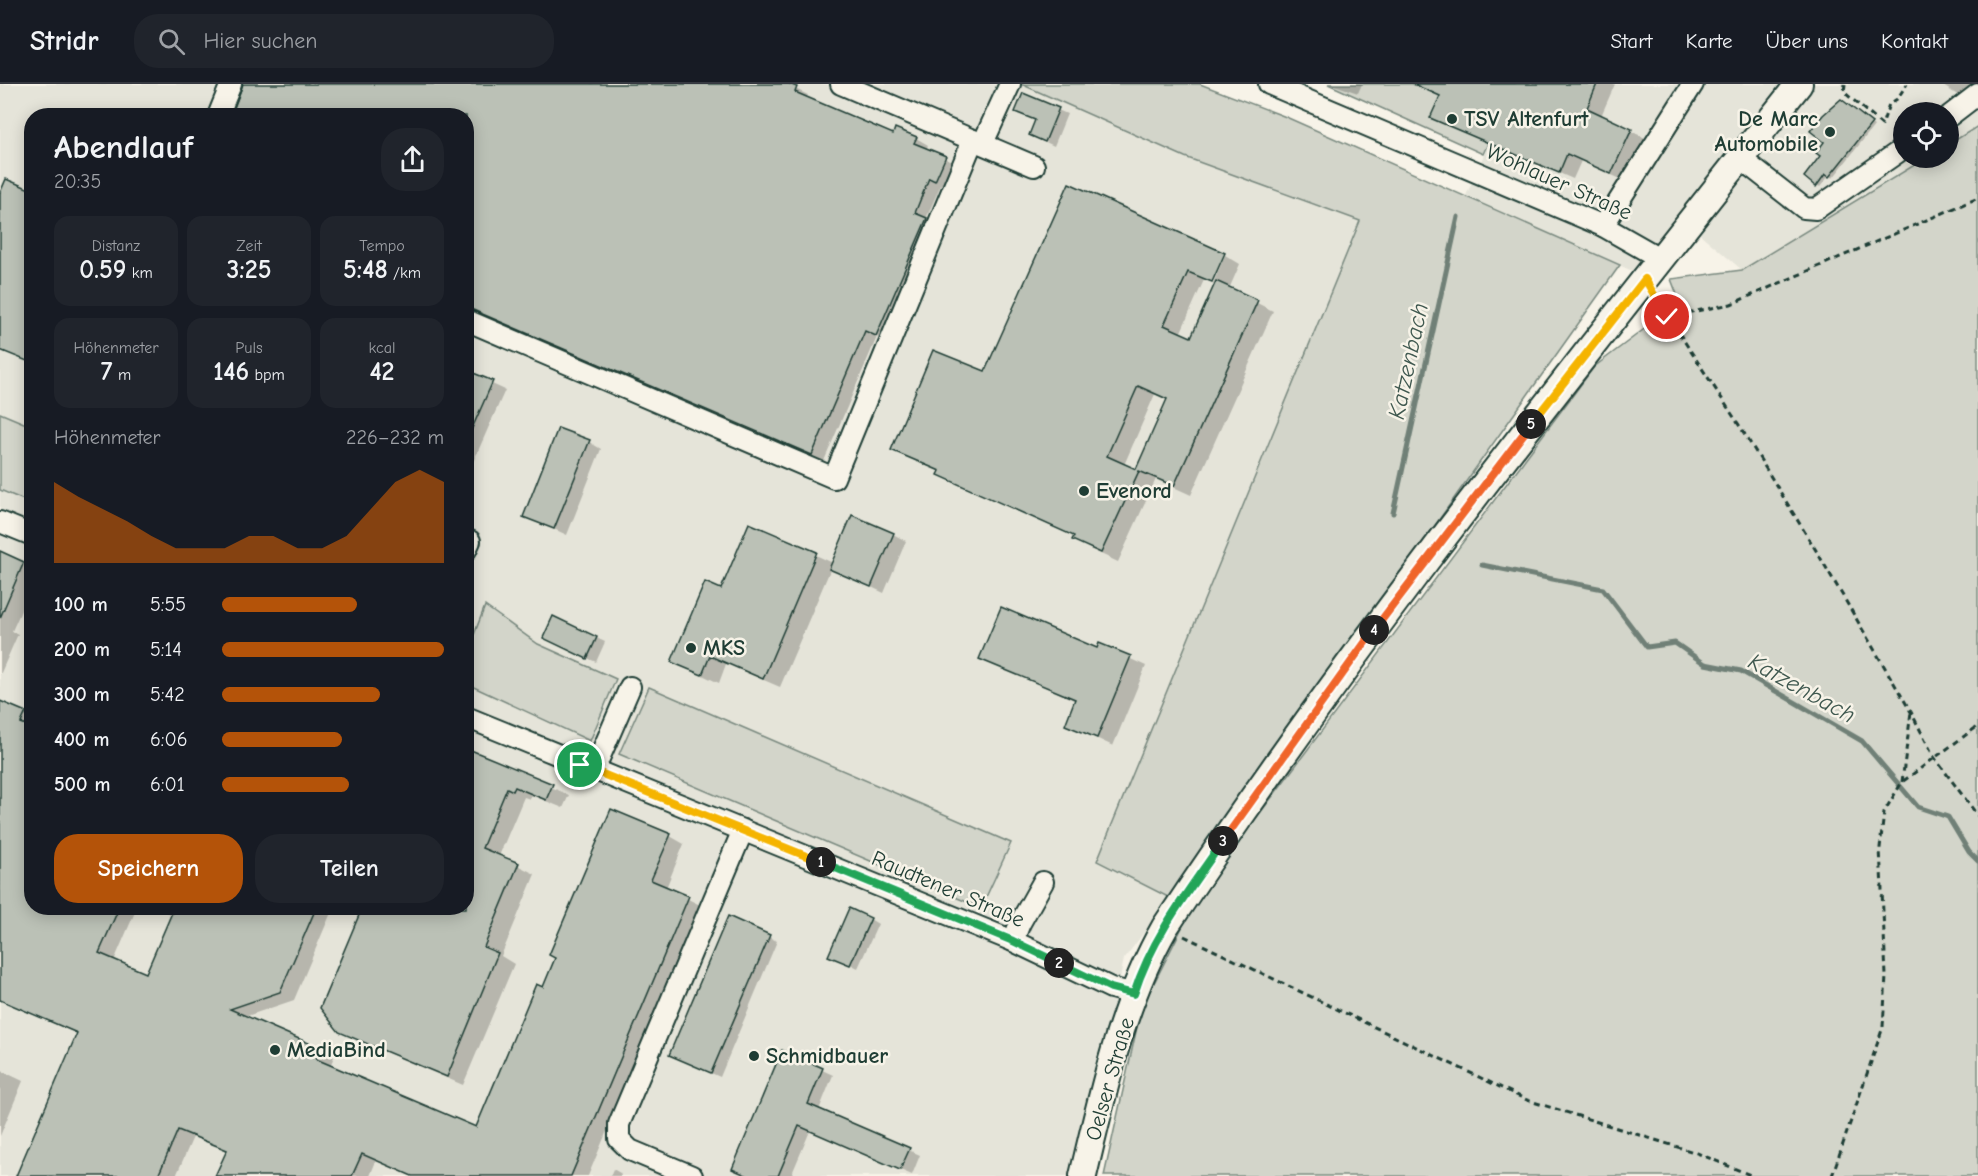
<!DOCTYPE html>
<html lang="de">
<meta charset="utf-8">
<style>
:root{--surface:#171b24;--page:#20242c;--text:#f1f3f6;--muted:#9ea1a6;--line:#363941;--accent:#b45309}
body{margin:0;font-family:"Comic Neue",sans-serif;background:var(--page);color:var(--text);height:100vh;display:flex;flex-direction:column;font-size:22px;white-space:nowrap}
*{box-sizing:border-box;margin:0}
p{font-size:20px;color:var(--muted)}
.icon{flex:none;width:33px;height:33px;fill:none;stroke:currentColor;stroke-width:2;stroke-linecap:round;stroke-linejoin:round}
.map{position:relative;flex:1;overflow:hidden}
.drawer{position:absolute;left:24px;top:24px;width:450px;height:807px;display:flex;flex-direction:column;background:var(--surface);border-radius:24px;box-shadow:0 3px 15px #0003}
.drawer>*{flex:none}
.controls{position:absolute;left:1893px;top:18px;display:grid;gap:12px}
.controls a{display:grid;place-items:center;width:66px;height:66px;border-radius:50%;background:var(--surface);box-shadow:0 3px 15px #0003;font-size:30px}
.pin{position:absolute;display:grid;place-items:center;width:51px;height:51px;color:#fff;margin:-26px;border:3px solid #fff;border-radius:50%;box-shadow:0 2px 6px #0007}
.km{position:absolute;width:30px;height:30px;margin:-15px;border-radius:50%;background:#222;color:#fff;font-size:16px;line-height:30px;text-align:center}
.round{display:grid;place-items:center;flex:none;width:63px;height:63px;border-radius:24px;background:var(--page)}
.headline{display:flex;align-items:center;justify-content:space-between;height:102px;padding:0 30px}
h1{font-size:33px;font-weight:600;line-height:45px}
.stats{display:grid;grid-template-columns:repeat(3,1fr);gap:9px;height:102px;padding:6px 30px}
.stats div{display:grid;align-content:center;border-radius:15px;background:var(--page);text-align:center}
.stats b{font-size:26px;font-weight:600}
.stats small{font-size:16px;font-weight:400}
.stats p{font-size:16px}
.chart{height:168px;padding:12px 30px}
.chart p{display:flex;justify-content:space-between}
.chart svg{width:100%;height:108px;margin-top:6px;fill:var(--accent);opacity:.7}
.button{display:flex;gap:12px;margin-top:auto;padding:12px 30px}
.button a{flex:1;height:69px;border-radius:24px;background:var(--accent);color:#fff;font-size:24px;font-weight:600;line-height:69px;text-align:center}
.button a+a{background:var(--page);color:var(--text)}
ul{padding:0 30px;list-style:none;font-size:20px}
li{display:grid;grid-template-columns:96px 72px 1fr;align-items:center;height:45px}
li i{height:15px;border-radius:8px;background:var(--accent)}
header{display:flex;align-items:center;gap:36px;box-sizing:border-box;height:84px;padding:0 30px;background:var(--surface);border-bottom:2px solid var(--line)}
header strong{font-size:28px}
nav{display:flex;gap:33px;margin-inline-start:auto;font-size:21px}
.search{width:420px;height:54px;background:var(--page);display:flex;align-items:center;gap:15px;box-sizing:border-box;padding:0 21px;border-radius:24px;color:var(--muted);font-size:22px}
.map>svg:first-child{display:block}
.built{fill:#e5e4d9;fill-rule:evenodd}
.green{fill:#d3d5ca;stroke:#79897f;stroke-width:1.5}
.shadow{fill:#0003;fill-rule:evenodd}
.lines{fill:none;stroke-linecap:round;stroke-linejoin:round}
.stream{stroke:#6f8077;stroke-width:5}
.building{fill:#bbc1b6;stroke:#1f3d34;stroke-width:1.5;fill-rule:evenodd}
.minor-casing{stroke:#1f3d34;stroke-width:24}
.major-casing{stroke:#1f3d34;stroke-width:30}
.path{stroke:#1f3d34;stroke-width:3;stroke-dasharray:6 4.5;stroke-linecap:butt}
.minor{stroke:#f7f3e8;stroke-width:20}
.major{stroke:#f7f3e8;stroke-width:26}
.split-1-casing{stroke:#fff;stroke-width:12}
.split-2-casing{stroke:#fff;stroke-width:12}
.split-3-casing{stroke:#fff;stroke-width:12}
.split-4-casing{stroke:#fff;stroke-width:12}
.split-5-casing{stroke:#fff;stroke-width:12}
.split-6-casing{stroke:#fff;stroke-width:12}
.split-1{stroke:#f5b400;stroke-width:8}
.split-2{stroke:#22a559;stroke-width:8}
.split-3{stroke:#22a559;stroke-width:8}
.split-4{stroke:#f0652b;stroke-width:8}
.split-5{stroke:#f0652b;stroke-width:8}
.split-6{stroke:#f5b400;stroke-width:8}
.poi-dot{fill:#1f3d34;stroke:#f7f3e8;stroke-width:2}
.labels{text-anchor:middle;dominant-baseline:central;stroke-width:5;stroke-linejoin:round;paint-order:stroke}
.poi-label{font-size:22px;font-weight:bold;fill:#1f3d34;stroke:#f7f3e8;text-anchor:start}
.street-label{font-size:22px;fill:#1f3d34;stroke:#f7f3e8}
.water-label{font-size:24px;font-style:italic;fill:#405950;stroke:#f7f3e8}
</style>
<header>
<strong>Stridr</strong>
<div class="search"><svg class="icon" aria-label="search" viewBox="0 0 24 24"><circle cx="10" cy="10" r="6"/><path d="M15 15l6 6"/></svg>Hier suchen</div>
<nav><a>Start</a><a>Karte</a><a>Über uns</a><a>Kontakt</a></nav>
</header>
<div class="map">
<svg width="1978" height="1092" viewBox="0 0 1978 1092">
<rect width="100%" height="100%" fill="#f7f3e8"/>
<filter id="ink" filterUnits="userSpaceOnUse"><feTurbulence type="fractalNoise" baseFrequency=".0167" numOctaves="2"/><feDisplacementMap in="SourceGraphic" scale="12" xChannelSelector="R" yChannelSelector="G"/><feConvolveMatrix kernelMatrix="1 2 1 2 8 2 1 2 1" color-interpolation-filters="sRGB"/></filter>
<g filter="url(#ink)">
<g class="built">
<path d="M0 0H1021L1185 73 1360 137 1098 777 1170 814 1124 875 1080 1092H0V406L31 419 32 824H466L467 600 590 657 615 595 538 560 485 522 467 569 466 32H32L31 342 0 329ZM649 604 1011 759 982 824 620 670Z"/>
<polygon points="1515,0 1978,0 1978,42 1949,60 1948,28 1904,28 1904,74 1926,74 1742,186 1700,150 1660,199 1465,114"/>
</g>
<g class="green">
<polygon points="1021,0 1200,0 1286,33 1620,181 1170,814 1097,777 1360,137 1185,73"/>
<polygon points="1328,0 1515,0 1483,70"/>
<polygon points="1978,42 1978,1092 1104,1092 1141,925 1198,812 1594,283 1680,218 1671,195 1742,186 1926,74 1948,74 1949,60"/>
<polygon points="0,329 31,342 31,419 0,406"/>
<polygon points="485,522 538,560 616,595 590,657 467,600 467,569"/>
<polygon points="649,603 1011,759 981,824 619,670"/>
</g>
<g class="shadow">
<polygon points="243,0 785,0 808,11 806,14 893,52 896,46 916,54 928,61 926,66 957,80 947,103 941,100 926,135 938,142 888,258 877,253 824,377 466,223 466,32 244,4"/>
<polygon points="1331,0 1362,0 1358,9"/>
<polygon points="1428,0 1615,0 1601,32 1645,54 1625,97 1581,77 1573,95 1432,34 1441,12"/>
<polygon points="1940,0 1978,0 1978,15 1972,20"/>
<polygon points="1023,11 1067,30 1054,62 1031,51 1037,37 1025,32"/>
<polygon points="1845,19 1874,42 1833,94 1829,92 1820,103 1817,101 1822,72"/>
<path d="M1223 170 1210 198 1204 196 1180 250 1192 255 1216 201 1213 200 1225 171 1240 180 1229 205 1273 227 1191 411 1156 395 1118 478 1090 465 1074 455 1075 453 957 400 940 391 941 388 893 365 986 289ZM1155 310 1168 316 1136 387 1124 381Z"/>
<polygon points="466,288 505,306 467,392 466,392"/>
<polygon points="589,358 601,365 567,451 525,432"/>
<polygon points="750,441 833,479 893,450 906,457 884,509 831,484 780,603 726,580 719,599 673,577 722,507"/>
<polygon points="0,471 32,484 32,502 12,547 18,550 0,591"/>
<polygon points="554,534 605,558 596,578 553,558"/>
<polygon points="1100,561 1146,582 1113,662 1066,640 1076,617 981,574 1098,566"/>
<polygon points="0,619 32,632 32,824 127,824 135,828 114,877 147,891 172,831 157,824 333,824 294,916 244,933 320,965 334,973 330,982 476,1045 544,905 670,752 684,760 666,804 702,822 588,1092 411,1092 376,1077 370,1092 217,1092 228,1067 193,1053 176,1092 18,1092 78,950 0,916"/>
<polygon points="466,663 468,666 569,711 563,724 531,711 530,715 524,713 499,772 535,790 501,872 514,880 463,1001 357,956 340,946 322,924 364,824 466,824"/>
<polygon points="729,834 777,857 720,993 671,971"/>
<polygon points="870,835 878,840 858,884 836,873"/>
<polygon points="783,968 833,991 819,1026 920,1071 912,1091 810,1047 791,1092 747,1092 734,1085"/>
<polygon points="0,986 23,997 0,1052"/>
<polygon points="613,1085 620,1089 621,1092 610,1092"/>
</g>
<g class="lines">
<g class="stream">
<polyline points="1393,429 1458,133"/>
<polyline points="1482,481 1603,505 1647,563 1675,559 1705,580 1741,587 1862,657 1918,723 1948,733 1969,768 1978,777"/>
</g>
</g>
<g class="building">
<polygon points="243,0 789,0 797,3 795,8 893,50 895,44 917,53 914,59 946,72 935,97 929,94 915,129 927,134 876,252 865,247 812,371 466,223 466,32 231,32"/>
<polygon points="1413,0 1597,0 1587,24 1632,45 1611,90 1567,70 1559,89 1430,34 1440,12"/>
<polygon points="1023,9 1059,24 1045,58 1029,51 1035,36 1015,28"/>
<polygon points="1841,15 1872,39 1829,93 1825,90 1816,103 1804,93 1820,72 1816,69 1824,58 1810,47 1823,31"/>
<polygon points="6,95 32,106 32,279 0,266 0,109"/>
<path d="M1069 99 1225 169 1212 198 1188 188 1164 241 1191 253 1216 197 1258 216 1174 402 1139 387 1101 469 1072 456 1074 452 938 391 940 387 891 366 933 266 985 287ZM1138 302 1167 315 1136 385 1107 372Z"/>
<polygon points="466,286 493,297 466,358"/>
<polygon points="558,344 590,356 554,445 523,433"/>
<polygon points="852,431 894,449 871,503 829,485"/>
<polygon points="749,439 817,468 763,595 710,572 702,591 671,578 705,498 721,505"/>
<polygon points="0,467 24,478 0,534"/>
<polygon points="1001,523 1097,564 1099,559 1131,572 1097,654 1065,641 1075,615 979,575"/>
<polygon points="553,532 597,553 587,575 543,554"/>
<polygon points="0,617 26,628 21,639 32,643 32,824 119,824 99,869 146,889 174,824 316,824 280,908 230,925 320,964 316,975 476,1043 536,900 543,903 555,874 549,871 611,725 671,750 651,796 689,812 571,1092 412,1092 362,1070 352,1092 215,1092 227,1066 178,1046 158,1092 16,1092 77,949 0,916"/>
<polygon points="466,664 553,700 546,716 515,703 513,707 507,704 482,764 519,779 484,863 498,869 447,993 339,948 320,924 362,824 466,824"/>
<polygon points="849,824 871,834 850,881 828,872"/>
<polygon points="728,832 770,851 711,989 669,971"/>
<polygon points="782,966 823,984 808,1020 910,1064 900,1086 799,1042 778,1092 748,1092 732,1085"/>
</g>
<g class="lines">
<g class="minor-casing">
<g id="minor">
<polyline points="841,0 1034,82"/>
<polyline points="1269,0 1603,142 1661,175"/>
<polyline points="218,32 231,0"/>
<polyline points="1948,33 1978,10"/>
<polyline points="983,59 1010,0"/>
<polyline points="1740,74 1804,124 1816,125 1904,64"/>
<polyline points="1603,142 1693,0"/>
<polyline points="466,236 834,394 973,56"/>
<polyline points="0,438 32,451"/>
<polyline points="466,466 470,457"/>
<polyline points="466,633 1013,857 1111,904 1134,910"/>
<polyline points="594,686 630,603"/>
<polyline points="1013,857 1020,839 1043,798"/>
<polyline points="692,1092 630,1066 619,1055 619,1040 743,746"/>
</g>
</g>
<g class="major-casing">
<path id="major" d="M1083 1092C1103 1008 1122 918 1165 843 1359 550 1581 276 1799 0"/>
</g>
<g class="path">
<polyline points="1845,0 1844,8 1882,41 1889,20 1897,15 1907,0"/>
<polyline points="1656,214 1741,344 1817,468 1911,628 1934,673 1978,732"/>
<polyline points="1667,233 1731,220 1978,114"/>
<polyline points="1902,698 1911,628"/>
<polyline points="1184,852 1527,1016 1697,1069 1753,1092"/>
<polyline points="1832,1092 1883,943 1886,892 1880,764 1884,728 1902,698 1978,642"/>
</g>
<use href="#minor" class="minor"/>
<use href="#major" class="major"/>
</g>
</g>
<g class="lines" filter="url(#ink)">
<g class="split-1-casing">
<polyline id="split-1" points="580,681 821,778"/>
</g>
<g class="split-2-casing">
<polyline id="split-2" points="821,778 1013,857 1059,879"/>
</g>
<g class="split-3-casing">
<path id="split-3" d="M1059 879 1111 904 1134 910C1152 853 1189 806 1223 757"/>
</g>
<g class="split-4-casing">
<polyline id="split-4" points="1223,757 1374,546"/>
</g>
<g class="split-5-casing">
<polyline id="split-5" points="1374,546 1531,340"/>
</g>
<g class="split-6-casing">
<polyline id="split-6" points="1531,340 1645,195 1667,233"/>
</g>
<use href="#split-1" class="split-1"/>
<use href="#split-2" class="split-2"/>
<use href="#split-3" class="split-3"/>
<use href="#split-4" class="split-4"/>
<use href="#split-5" class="split-5"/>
<use href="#split-6" class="split-6"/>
</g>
<g class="poi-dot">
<circle cx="1452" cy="35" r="6"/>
<circle cx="1830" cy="48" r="6"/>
<circle cx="1084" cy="407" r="6"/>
<circle cx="691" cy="564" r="6"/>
<circle cx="275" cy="966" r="6"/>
<circle cx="754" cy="972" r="6"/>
</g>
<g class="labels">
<g class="poi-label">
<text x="1464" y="35">TSV Altenfurt</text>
<text x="1818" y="35" text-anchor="end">De Marc<tspan x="1818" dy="25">Automobile</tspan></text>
<text x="1096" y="407">Evenord</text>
<text x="703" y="564">MKS</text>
<text x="287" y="966">MediaBind</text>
<text x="766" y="972">Schmidbauer</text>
</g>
<g class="street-label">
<text transform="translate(1559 98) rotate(24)">Wohlauer Straße</text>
<text transform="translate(948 805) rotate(23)">Raudtener Straße</text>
<text transform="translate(1110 995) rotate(-74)">Oelser Straße</text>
</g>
<g class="water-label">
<text transform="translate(1408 277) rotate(-78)">Katzenbach</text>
<text transform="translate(1802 604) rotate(29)">Katzenbach</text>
</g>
</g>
</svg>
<div class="controls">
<a><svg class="icon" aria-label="locate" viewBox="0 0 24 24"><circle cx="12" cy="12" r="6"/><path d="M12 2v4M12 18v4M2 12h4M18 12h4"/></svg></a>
</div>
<div class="pin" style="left:580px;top:681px;background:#1e9e55"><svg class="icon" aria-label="arrive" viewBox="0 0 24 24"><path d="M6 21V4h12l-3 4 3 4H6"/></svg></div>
<div class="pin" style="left:1667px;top:233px;background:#d93025"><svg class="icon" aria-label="check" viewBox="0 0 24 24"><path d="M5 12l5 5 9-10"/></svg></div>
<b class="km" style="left:821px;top:778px">1</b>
<b class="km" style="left:1059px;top:879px">2</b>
<b class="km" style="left:1223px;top:757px">3</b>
<b class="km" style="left:1374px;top:546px">4</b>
<b class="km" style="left:1531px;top:340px">5</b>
<section class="drawer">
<div class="headline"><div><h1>Abendlauf</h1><p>20:35</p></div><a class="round"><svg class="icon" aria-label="share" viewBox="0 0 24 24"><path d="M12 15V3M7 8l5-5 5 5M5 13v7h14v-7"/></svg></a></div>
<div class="stats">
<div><p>Distanz</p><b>0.59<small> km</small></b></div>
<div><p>Zeit</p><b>3:25</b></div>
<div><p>Tempo</p><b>5:48<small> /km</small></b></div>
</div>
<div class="stats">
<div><p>Höhenmeter</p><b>7<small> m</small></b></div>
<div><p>Puls</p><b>146<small> bpm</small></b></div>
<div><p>kcal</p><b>42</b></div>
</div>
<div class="chart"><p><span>Höhenmeter</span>226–232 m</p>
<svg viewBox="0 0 160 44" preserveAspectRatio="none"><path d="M0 44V11L10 17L20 22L30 27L40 33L50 38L60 38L70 38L80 33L90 33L100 38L110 38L120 33L130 22L140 11L150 6L160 11V44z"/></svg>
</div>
<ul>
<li><b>100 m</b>5:55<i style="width:61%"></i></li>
<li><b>200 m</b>5:14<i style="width:100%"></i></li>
<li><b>300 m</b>5:42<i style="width:71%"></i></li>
<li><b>400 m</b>6:06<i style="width:54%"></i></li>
<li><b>500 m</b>6:01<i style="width:57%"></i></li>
</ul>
<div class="button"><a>Speichern</a><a>Teilen</a></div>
</section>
</div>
